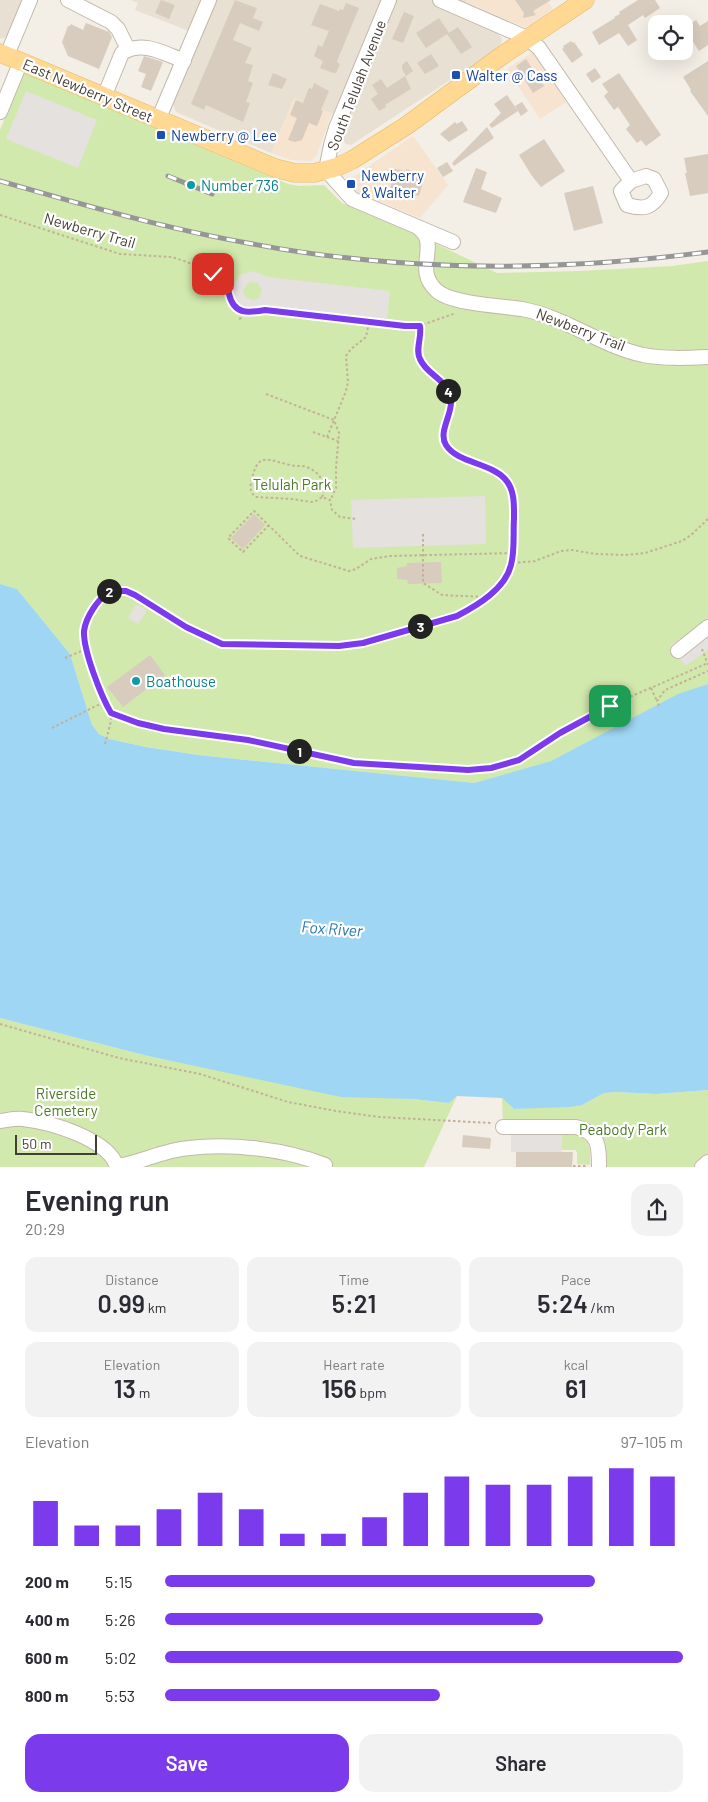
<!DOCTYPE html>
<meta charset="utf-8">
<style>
:root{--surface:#fff;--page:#f2f2f3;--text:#2b2b33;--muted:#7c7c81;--accent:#7c3aed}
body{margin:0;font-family:Barlow,sans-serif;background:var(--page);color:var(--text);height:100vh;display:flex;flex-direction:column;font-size:19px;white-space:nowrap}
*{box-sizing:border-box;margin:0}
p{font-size:16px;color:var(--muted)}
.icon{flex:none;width:28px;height:28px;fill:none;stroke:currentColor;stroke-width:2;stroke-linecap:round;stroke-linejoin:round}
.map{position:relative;height:1167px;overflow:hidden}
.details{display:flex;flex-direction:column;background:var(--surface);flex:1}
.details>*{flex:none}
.controls{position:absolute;left:648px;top:15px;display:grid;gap:10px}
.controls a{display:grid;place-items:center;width:45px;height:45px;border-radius:10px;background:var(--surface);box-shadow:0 5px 20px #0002;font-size:25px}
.scale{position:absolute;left:15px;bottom:12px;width:82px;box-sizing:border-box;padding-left:5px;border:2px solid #463e35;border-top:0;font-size:14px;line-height:18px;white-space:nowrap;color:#463e35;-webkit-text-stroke:4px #fff;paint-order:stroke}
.pin{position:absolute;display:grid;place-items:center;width:42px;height:42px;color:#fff;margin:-21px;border-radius:10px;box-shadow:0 2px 8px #0006}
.km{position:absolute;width:25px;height:25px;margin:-12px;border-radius:50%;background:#222;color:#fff;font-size:14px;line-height:25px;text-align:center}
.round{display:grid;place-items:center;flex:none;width:52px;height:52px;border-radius:15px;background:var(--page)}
.headline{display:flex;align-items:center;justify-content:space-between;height:85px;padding:0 25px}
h1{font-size:28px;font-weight:600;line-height:38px}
.stats{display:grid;grid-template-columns:repeat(3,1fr);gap:8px;height:85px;padding:5px 25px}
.stats div{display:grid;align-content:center;border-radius:12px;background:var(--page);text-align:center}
.stats b{font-size:25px;font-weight:600}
.stats small{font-size:14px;font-weight:400}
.stats p{font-size:14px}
.chart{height:140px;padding:10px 25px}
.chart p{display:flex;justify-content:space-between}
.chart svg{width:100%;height:90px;margin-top:5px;stroke:var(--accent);stroke-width:6}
.cta{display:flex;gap:10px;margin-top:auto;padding:10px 25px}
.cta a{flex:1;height:58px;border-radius:15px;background:var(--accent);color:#fff;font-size:20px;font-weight:600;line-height:58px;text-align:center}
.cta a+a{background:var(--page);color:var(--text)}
ul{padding:0 25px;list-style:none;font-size:16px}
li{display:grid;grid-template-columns:80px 60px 1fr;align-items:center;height:38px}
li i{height:12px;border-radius:6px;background:var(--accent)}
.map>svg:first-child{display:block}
.residential{fill:#e8e0d3}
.commercial{fill:#f6e3d0}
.green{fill:#d2e9ad}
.parking{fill:#e4e1de;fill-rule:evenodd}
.water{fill:#9fd6f3}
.building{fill:#d8ccbe}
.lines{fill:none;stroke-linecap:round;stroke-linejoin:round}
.minor-casing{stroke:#c2b8ab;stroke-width:16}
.major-casing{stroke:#e8b65f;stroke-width:19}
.path{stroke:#c2b099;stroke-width:2;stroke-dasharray:2.5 2.5;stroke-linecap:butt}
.minor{stroke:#fff;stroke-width:14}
.major{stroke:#ffd993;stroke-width:18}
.rail-casing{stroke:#969696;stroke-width:5}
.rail{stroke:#fff;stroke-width:3;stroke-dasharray:9;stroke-linecap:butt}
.route-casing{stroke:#fff;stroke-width:10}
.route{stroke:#7c3aed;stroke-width:6}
.transit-dot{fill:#1a4fb4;stroke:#fff;stroke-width:2}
.culture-dot{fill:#0f9aa8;stroke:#fff;stroke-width:2}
.labels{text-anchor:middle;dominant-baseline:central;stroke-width:4.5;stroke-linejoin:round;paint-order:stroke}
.transit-label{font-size:15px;fill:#164399;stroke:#fff;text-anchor:start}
.street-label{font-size:15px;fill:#463e35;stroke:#fff}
.culture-label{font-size:15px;fill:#0d838f;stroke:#fff;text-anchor:start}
.park-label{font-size:15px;fill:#4b7a26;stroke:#fff}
.water-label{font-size:16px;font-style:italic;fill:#2878a6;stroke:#fff}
</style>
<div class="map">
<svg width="708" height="1167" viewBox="0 0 708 1167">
<rect width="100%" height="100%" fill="#f3eee6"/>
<g class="residential">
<polygon points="0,0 22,0 7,36 2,39 0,38"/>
<polygon points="131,0 467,0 460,17 499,34 502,40 499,48 351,145 346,144 340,137 345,119 294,98 271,153 176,112 173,105 175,98 202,36 135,10 138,3"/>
</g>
<g class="commercial">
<polygon points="467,0 547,0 553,9 531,25 524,27 466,2"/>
<polygon points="533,52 566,102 540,119 507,69"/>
<polygon points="294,98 332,113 316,156 311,161 291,160 271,153"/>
<polygon points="413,136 448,185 420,218 357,192 352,188 349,180"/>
</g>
<g class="green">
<polygon points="24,72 288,184 299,186 324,185 342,203 420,236 497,273 580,271 672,266 708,261 708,684 678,695 551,761 474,783 198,755 146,747 109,739 99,734 92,725 70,654 17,589 0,584 0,130"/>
<polygon points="0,1018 144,1055 413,1099 449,1103 457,1096 424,1167 0,1167"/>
<path d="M708 1090V1167H591C591 1152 594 1139 577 1135 592 1142 590 1149 590 1165L577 1164V1152L575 1150H562V1134L521 1133 503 1127 502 1098 514 1109 582 1105 604 1093 616 1092 656 1094Z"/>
</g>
<g class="parking">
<polygon points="26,91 97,120 78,168 6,139"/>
<path d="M253 271 268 277 390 291 387 321 264 307 251 311 242 308 235 300 233 294 234 283 240 275ZM251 282 258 283 262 290 259 298 253 300 245 297 243 291 246 285Z"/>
<polygon points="485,496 486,544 353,548 351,500"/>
<polygon points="136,604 147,611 138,624 128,618"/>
<polygon points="708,617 708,650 685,666 670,645 691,632"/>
<rect x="511" y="1135" width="51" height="17"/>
</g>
<polygon class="water" points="0,584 17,589 70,654 92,725 99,734 109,739 146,747 198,755 474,783 551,761 678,694 708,684 708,1090 656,1094 616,1092 604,1093 582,1105 570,1107 514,1109 502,1098 457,1096 449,1103 413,1099 341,1097 144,1055 0,1018"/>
<g class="building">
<polygon points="161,0 175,5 169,19 155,13"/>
<polygon points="235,0 257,8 253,18 263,22 259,31 240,23 233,40 252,48 245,63 253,65 248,81 253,83 246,102 250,103 243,122 206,105 204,110 191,104"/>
<polygon points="515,0 551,0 533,11 536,15 523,18 524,13"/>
<polygon points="638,0 655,0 660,8 645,18 643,15 628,25 637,40 628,46 619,33 599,45 592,32 615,18 614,17 620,14 619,12"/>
<polygon points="346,3 359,8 337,61 337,62 340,64 336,73 333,73 320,68 323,61 314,56 318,45 322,47 329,31 311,25 320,4 339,11 340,9 343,10"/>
<polygon points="404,12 414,16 403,43 392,39"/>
<polygon points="439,18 449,33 458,27 472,47 461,54 447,34 426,48 416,33"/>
<polygon points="696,20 700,26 708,21 708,45 699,51 684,28"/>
<polygon points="86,23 109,32 112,37 99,69 68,56 62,42 68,26 70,26 71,24 83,30"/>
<polygon points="571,41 573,43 574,42 583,55 572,63 562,49 564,48 563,46"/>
<polygon points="431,54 439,66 425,74 417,63"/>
<polygon points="144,56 163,62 151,91 141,87 146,74 138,71"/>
<polygon points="526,59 544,86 533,93 516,66"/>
<polygon points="407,61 413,71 406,76 402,69 402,65"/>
<polygon points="708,61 708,116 690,91 691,90 683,77"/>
<polygon points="595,68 601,77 592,83 586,74"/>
<polygon points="273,73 287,79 282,89 268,85"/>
<polygon points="619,73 661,135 646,146 641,140 637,143 626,129 630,125 618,107 614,110 604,96 608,92 602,84"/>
<polygon points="405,76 411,89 385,105 386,107 379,111 371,99 378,94 372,85 381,79 387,88"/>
<polygon points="314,83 329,91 321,110 323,111 317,126 309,123 302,140 295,142 288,140 297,118 290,115 296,100 303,103 309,88 312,89"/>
<polygon points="507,95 518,111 492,128 489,125 501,113 494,104"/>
<polygon points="522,102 528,111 521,116 515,106"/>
<polygon points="462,121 468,130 449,142 440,134 455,122 457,124"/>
<polygon points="487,127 494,138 454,166 452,163"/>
<polygon points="544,139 565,171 541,187 532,176 519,155"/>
<polygon points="708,154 708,193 690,196 685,173 687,173 684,158"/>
<polygon points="447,162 453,171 443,177 437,168"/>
<polygon points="476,168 487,172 481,189 502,198 496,213 463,202"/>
<polygon points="395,169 406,171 406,169 425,175 419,196 390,189"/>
<polygon points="593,186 603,223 574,231 564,193"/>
<polygon points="254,514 265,525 243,549 231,538"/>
<polygon points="441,562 442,583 408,584 407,580 397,579 397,568 407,566 407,563"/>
<polygon points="150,655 165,675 123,707 107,687"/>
<polygon points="463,1135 491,1138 490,1149 462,1147"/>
<polygon points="516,1152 573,1152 572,1167 516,1167"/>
</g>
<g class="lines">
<g class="minor-casing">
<g id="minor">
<polyline points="68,0 111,22 118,29 128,49"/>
<polyline points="389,0 336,128 331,145 326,170 352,199 453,242"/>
<polyline points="440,0 527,38 539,48 631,181"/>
<polyline points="7,55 30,0"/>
<path d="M104 97 122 53C143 40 163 53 184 61"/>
<polyline points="0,112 21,61"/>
<polyline points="158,120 209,0"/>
<path d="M646 176 654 179 661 193C652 208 644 210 627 205L621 191 631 181Z"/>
<path d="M419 228C421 230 425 234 426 237 433 253 416 272 437 291 452 304 502 306 522 309 565 317 601 346 643 355 665 359 686 358 708 357"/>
<polyline points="678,651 708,627"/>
<path d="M0 1121C8 1120 16 1118 23 1119 50 1122 109 1139 117 1167"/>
<path d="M503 1127H576C599 1133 599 1146 599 1167"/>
<path d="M118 1166C142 1162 164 1150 189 1148 231 1143 286 1149 325 1165"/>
<polyline points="702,1167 708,1162"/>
</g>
</g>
<g class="major-casing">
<polyline id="major" points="0,53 275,168 295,173 314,173 337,167 352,160 406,126 500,57 585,0"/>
</g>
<g class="path">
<polyline points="0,215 120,254 172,257 187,262 216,275 226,282 232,301 241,311 249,313 265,310 413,326 419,326 456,313"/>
<polyline points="239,319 241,318 244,312"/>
<path d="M419 326C422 337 415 350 420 359 428 376 449 379 451 401 452 415 438 432 446 445 457 463 491 463 505 479 515 490 514 505 514 519 513 534 515 550 511 565 505 589 477 605 457 616L363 643 339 646 222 644 186 627 135 595 126 591H109C98 601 86 616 84 631 83 650 101 696 111 713L138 723 164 729 248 740 355 763 468 770 491 768 519 760 560 733 609 706 708 663"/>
<polyline points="266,394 334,420 339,433 336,468 336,488 331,499"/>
<polyline points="313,432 338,441"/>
<polyline points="327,437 346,391 348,382 346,356 351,349 366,337 369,322"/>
<path d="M322 497C329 482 316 468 302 466 298 466 294 466 290 465 270 461 258 450 252 479 250 486 249 492 256 497L292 499 311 502 316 501 322 497 330 500 332 510 340 517 357 519"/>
<polyline points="269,525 243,552 228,538 254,511 300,556 349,571 356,569 371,559 390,556 513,553"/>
<polyline points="423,534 423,583 442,595 485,597"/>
<polyline points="513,563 535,561 561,551 572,550 596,554 625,555 645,553 682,541 691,535 708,519"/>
<polyline points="702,649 708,665"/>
<polyline points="65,658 86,649"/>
<polyline points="651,688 657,701"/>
<polyline points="659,706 657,701 665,690 708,671"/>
<polyline points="52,728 104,702"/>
<polyline points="105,744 111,721 111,713"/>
<polyline points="0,1024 119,1058 200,1074 288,1102 336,1111 379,1117 491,1123"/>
<polyline points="573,1166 586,1166"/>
</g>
<use href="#minor" class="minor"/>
<use href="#major" class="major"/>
<g class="rail-casing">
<g id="rail">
<polyline points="168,176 212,194"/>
<path d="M0 181C83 205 167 229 253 244 403 272 557 272 708 252"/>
</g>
</g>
<use href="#rail" class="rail"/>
</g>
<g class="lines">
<g class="route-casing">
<path id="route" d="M213 274 226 282C228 286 228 289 229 294 234 315 248 313 265 310L405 326H420C422 337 415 350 420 359 427 376 449 379 451 401 452 415 438 432 446 445 457 463 491 463 505 479 515 490 514 505 514 519 513 534 515 550 511 565 505 589 478 605 457 616L363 643 339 646 222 644 186 627 135 595 126 591H109C98 600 86 616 84 631 83 650 101 696 111 713L138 723 164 729 248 740 354 763 468 770 491 768 519 760 560 733 610 706"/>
</g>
<use href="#route" class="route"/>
</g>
<g class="transit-dot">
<rect x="451" y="70" width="10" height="10" rx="2.5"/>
<rect x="156" y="130" width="10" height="10" rx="2.5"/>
<rect x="346" y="179" width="10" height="10" rx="2.5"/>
</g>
<g class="culture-dot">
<circle cx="191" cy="185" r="5"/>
<circle cx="136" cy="681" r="5"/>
</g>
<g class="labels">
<g class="transit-label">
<text x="466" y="75">Walter @ Cass</text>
<text x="171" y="135">Newberry @ Lee</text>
<text x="361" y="175">Newberry<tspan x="361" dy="17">&amp; Walter</tspan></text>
</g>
<g class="street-label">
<text transform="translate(356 85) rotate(-69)">South Telulah Avenue</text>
<text transform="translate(88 90) rotate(23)">East Newberry Street</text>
<text transform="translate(90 230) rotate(16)">Newberry Trail</text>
<text transform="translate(581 329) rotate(21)">Newberry Trail</text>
</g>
<g class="culture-label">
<text x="201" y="185">Number 736</text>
<text x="146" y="681">Boathouse</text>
</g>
<g class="park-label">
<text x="292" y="484">Telulah Park</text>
<text x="66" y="1093">Riverside<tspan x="66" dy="17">Cemetery</tspan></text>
<text x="623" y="1129">Peabody Park</text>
</g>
<g class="water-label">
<text transform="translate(332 928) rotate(4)">Fox River</text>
</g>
</g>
</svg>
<div class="controls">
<a><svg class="icon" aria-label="locate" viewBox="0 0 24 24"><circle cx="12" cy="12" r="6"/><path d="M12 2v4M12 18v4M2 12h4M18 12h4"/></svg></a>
</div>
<div class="scale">50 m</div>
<div class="pin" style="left:610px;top:706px;background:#1e9e55"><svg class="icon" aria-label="arrive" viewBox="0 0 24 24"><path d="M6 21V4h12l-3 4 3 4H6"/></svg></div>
<div class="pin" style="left:213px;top:274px;background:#d93025"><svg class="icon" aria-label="check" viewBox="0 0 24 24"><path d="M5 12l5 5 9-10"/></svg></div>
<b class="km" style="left:299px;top:751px">1</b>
<b class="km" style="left:109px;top:591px">2</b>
<b class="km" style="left:420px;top:626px">3</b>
<b class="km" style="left:448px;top:391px">4</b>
</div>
<section class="details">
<div class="headline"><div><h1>Evening run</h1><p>20:29</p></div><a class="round"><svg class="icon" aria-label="share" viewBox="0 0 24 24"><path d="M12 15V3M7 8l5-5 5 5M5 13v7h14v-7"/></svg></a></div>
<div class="stats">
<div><p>Distance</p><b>0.99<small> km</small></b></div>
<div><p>Time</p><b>5:21</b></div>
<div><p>Pace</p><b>5:24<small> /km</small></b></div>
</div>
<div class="stats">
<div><p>Elevation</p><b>13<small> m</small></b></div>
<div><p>Heart rate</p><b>156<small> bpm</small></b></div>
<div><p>kcal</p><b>61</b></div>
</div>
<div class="chart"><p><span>Elevation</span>97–105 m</p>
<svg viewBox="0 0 160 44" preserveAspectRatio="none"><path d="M5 44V22M15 44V34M25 44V34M35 44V26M45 44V18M55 44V26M65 44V38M75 44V38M85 44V30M95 44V18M105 44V10M115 44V14M125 44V14M135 44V10M145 44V6M155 44V10"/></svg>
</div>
<ul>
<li><b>200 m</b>5:15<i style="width:83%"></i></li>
<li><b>400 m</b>5:26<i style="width:73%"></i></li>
<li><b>600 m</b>5:02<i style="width:100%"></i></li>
<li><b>800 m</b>5:53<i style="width:53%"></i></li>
</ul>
<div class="cta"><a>Save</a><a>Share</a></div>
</section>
